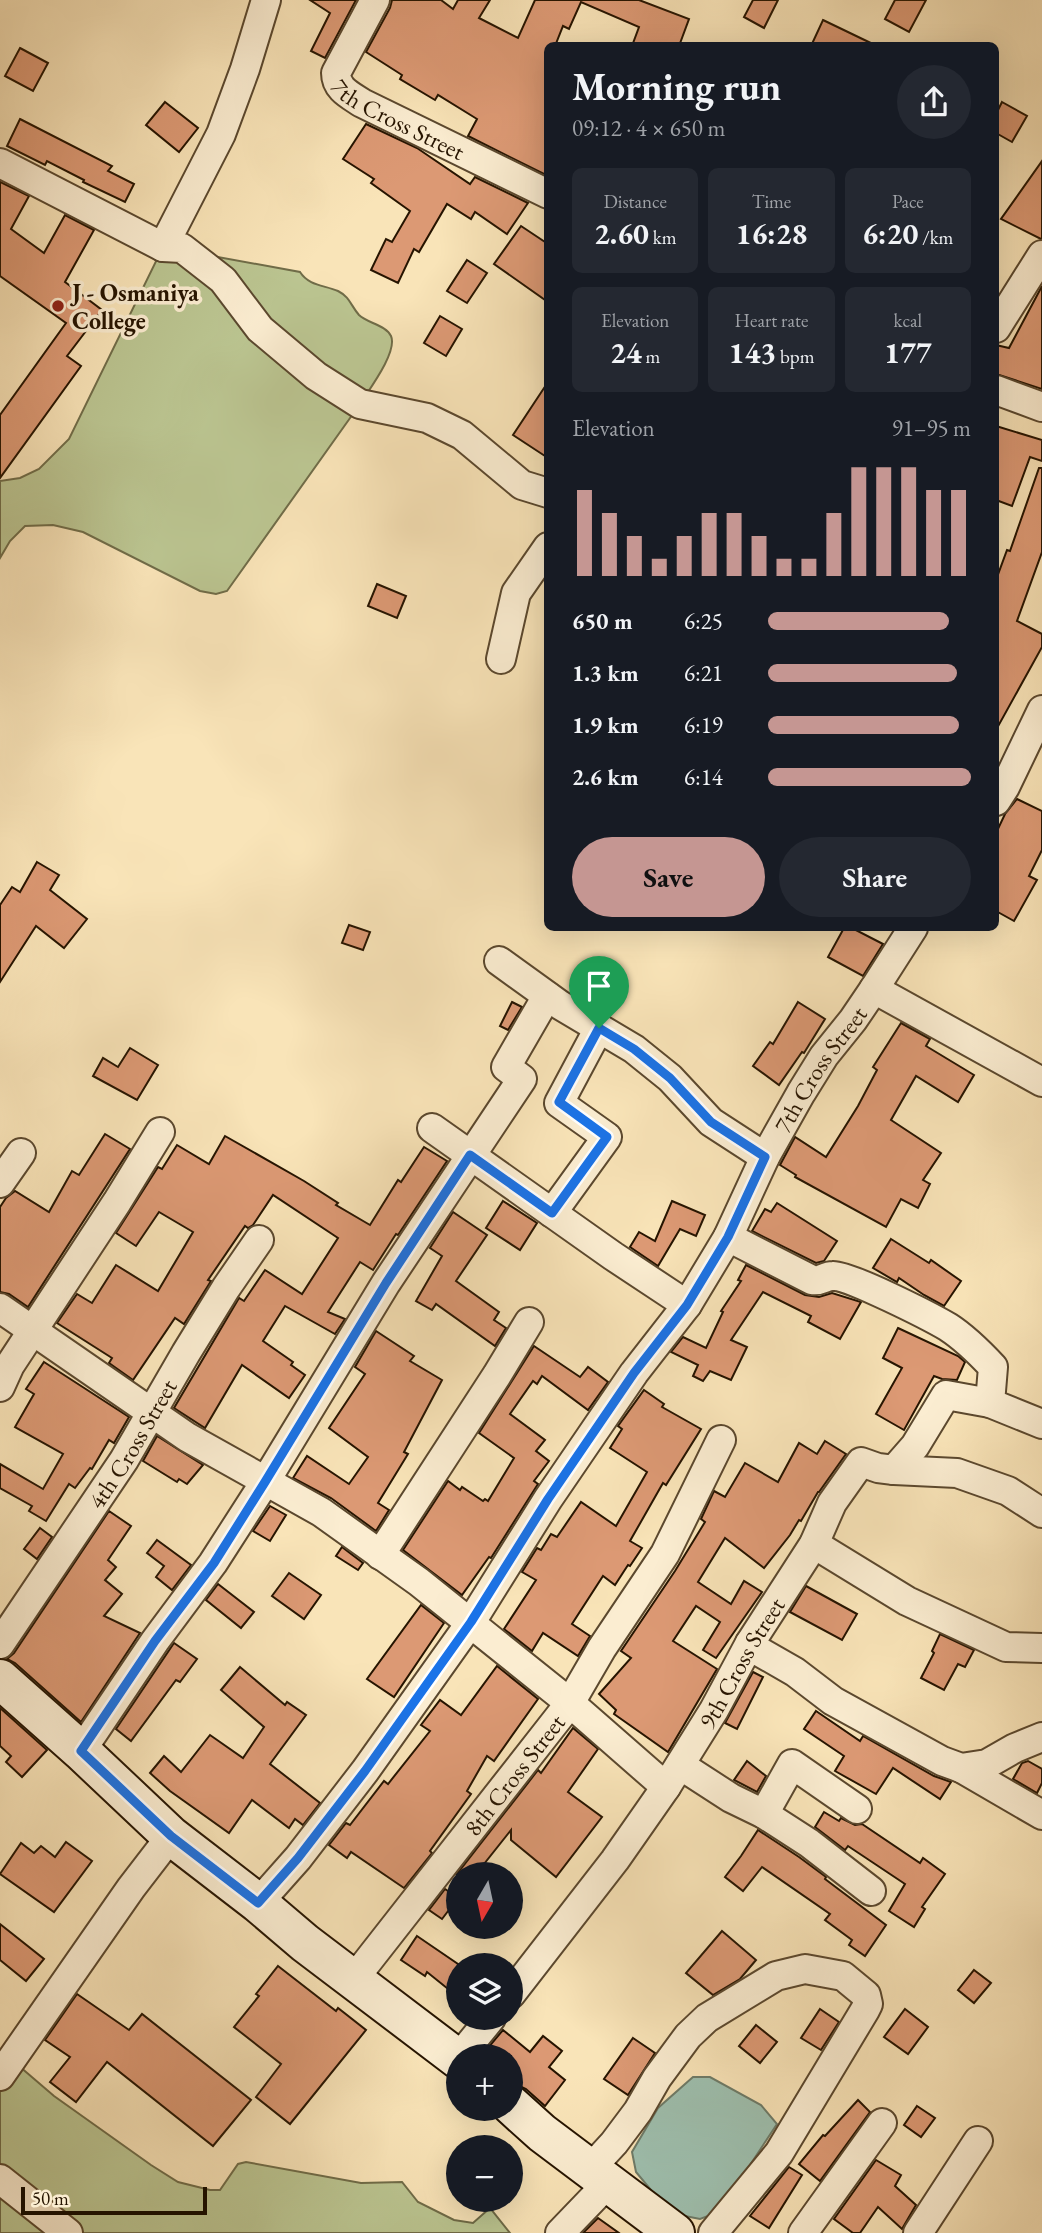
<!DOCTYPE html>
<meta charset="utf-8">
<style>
:root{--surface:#171b24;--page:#242831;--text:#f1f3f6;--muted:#9ea1a6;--accent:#c59692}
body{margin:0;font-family:"EB Garamond",serif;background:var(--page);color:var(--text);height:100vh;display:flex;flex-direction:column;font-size:26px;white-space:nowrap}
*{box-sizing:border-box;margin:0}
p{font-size:23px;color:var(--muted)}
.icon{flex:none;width:38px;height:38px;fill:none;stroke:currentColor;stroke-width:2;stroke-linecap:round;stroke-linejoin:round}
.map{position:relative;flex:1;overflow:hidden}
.panel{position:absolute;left:544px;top:42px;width:455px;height:889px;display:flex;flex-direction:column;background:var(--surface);border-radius:10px;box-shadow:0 7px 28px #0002}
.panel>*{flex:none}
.needle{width:46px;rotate:189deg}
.tools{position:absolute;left:446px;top:1862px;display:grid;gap:14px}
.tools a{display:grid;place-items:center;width:77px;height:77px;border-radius:50%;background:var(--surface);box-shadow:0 7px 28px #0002;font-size:35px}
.scale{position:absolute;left:21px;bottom:18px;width:186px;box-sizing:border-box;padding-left:7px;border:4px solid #261400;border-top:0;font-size:19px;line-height:24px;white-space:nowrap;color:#261400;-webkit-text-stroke:5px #fbedd1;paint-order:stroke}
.pin{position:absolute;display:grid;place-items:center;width:60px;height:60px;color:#fff;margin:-72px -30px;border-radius:50% 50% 50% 0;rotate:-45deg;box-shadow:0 0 7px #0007}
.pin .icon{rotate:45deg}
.round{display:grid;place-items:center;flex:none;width:74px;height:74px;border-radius:37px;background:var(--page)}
.head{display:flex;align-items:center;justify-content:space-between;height:119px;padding:0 28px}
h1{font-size:38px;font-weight:700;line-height:52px}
.metrics{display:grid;grid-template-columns:repeat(3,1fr);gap:10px;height:119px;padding:7px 28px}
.metrics div{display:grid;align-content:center;border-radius:10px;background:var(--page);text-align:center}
.metrics b{font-size:30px;font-weight:700}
.metrics small{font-size:19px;font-weight:400}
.metrics p{font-size:19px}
.chart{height:196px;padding:14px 28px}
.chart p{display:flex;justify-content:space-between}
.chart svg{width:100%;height:126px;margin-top:7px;stroke:var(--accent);stroke-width:6}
.button{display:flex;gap:14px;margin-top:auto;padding:14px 28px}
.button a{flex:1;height:80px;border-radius:42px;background:var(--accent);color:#111;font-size:28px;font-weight:700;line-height:80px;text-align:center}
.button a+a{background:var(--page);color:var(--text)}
ul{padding:0 28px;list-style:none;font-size:23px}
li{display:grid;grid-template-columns:112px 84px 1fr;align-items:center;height:52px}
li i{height:18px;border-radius:9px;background:var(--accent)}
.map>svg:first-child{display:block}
.green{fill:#bbc591;stroke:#706c48;stroke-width:2}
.water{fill:#9ebfae;stroke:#6e7b68;stroke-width:2}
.building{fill:#dc9974;stroke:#261400;stroke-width:2}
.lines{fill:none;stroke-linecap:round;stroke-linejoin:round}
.street-casing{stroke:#5b482e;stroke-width:32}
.secondary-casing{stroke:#261400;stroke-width:42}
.street{stroke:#fbedd1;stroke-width:28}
.secondary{stroke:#fbedd1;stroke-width:38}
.route-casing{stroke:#fff;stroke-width:14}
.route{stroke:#1a73e8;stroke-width:9}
.poi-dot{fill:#8f2418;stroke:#fbedd1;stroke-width:2.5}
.labels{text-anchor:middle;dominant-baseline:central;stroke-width:7;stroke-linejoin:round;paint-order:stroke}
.street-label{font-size:24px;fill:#261400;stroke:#fbedd1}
.poi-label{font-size:24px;font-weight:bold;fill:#261400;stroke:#fbedd1;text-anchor:start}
</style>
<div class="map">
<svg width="1042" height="2233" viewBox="0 0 1042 2233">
<rect width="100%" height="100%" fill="#f9e4b8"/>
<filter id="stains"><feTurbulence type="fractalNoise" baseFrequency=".00286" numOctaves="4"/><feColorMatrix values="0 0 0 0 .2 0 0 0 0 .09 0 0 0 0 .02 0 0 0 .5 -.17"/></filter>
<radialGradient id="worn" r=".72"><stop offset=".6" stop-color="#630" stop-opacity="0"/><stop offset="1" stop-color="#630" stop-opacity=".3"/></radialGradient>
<g class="green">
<path d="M163 247 300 272C309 286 324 285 338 291 350 297 351 306 359 315 367 323 386 325 391 336 398 352 368 391 360 404L227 591 216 594 200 591 83 532 53 525 25 526 10 541 0 558V481L20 478 39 469 69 439Z"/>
<polygon points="12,2060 54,2096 151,2165 178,2182 210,2190 220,2190 238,2164 246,2162 361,2183 402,2182 418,2202 454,2220 473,2223 490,2208 510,2233 0,2233 0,2076"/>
</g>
<polygon class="water" points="693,2077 710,2077 761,2105 777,2124 719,2212 700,2219 670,2213 636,2172 632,2152 658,2108"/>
<g class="building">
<polygon points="310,0 356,0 325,58 311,51 330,13"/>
<polygon points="392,0 441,0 453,9 458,0 490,0 479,18 518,38 535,0 639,0 689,19 679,46 632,46 639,27 581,2 569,29 563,26 555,46 548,46 548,171 546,175 468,136 477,119 438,95 435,100 400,79 402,75 366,52 390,8"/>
<polygon points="753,0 778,0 764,28 744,17"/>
<polygon points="895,0 926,0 909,32 885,19"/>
<polygon points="823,20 877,46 811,46"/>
<polygon points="20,48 48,63 33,91 5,76"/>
<polygon points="165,102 198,128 179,152 146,125"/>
<polygon points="1002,102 1027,116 1012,142 996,133 996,114"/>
<polygon points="20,119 112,166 108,171 134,184 125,202 83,182 84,180 47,161 45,165 7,146"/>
<polygon points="366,124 417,148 470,184 475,177 528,203 507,234 475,212 471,219 447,204 419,252 414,249 398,283 371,270 386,239 392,242 410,211 371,183 374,179 343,159"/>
<polygon points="1042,161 1042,238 1041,239 1001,219"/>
<polygon points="0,182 29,196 11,229 44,253 65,215 94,230 65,282 102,310 67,356 81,366 0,478 0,415 66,323 0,276"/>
<polygon points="521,226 548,244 548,302 494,264"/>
<polygon points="467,260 487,273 467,303 447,291"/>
<polygon points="1042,286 1042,389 996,374 996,345 1009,348"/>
<polygon points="440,316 462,329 446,356 424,343"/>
<polygon points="548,382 548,458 513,435"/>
<polygon points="996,426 1042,440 1042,461 1030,457 1012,506 996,500"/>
<polygon points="1039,468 1042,468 1042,552 1017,621 1042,634 1042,647 996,730 996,580 1007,550 1010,551"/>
<polygon points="377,584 406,596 397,618 368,606"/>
<polygon points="1017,799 1042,811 1042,850 1029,876 1037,880 1014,921 996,911 996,833 1005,814"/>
<polygon points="37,862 59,875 50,890 87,919 64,948 36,926 0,982 0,905 12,887 20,892"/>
<polygon points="349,925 370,932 363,950 342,943"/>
<polygon points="844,928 852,928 883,944 863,976 828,957"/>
<polygon points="512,1002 522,1007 508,1030 500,1026"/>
<polygon points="798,1002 825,1019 804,1053 802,1052 779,1085 753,1066 770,1042 773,1044"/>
<polygon points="901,1023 930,1039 926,1046 974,1075 958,1102 916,1076 891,1120 941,1153 923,1180 930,1184 918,1208 901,1199 886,1227 795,1177 796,1175 780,1165 795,1137 826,1157 858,1106 877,1070 873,1067"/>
<polygon points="130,1048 158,1065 137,1100 93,1076 103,1058 118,1067"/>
<polygon points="105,1134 130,1149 28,1307 9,1294 0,1292 0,1207 6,1198 15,1191 49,1212 72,1171 79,1175"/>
<polygon points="225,1136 304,1181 338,1203 336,1205 370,1225 398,1180 401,1182 424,1147 447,1161 398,1235 396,1234 373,1270 360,1262 328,1312 345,1319 335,1334 285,1306 263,1341 293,1362 291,1365 305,1375 289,1398 242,1365 205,1428 174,1408 239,1298 244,1301 265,1270 302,1294 338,1238 273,1195 253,1225 248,1228 245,1226 208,1280 211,1281 184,1324 175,1318 133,1380 109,1363 112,1358 57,1323 77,1294 92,1303 116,1265 158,1291 193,1232 159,1212 136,1246 116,1233 158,1167 162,1169 177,1145 209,1164"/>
<polygon points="503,1201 537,1223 520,1250 486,1228"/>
<polygon points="672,1201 705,1215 696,1236 680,1229 658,1266 630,1247 639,1232 655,1241"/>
<polygon points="777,1203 837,1241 824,1261 816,1263 752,1231 765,1209 771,1212"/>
<polygon points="453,1212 487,1235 456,1281 499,1312 494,1320 506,1328 495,1346 436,1304 432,1310 416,1301 442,1256 430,1248"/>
<polygon points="891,1239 929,1263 931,1260 961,1281 944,1306 924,1295 899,1278 897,1282 873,1268"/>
<polygon points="746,1265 805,1295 819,1297 832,1293 861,1302 840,1339 808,1322 811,1316 763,1292 731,1340 747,1347 731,1380 710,1371 703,1381 693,1376 698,1365 671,1352 683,1337 706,1348 723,1312 721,1311 741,1281 738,1280"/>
<polygon points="898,1328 958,1356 965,1362 957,1380 942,1379 934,1376 904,1430 876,1414 902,1368 883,1358"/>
<polygon points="376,1331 414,1356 410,1361 442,1380 404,1452 408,1454 378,1503 389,1510 376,1531 331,1498 293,1478 307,1456 349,1484 368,1457 329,1428 365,1374 355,1367"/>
<polygon points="534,1346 580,1377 588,1367 608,1382 588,1410 542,1376 537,1384 533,1381 510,1414 545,1440 536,1451 549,1461 534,1481 538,1484 491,1558 489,1557 462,1595 403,1550 448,1481 460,1490 462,1487 483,1501 485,1499 488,1501 514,1458 479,1433"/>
<polygon points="44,1362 129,1417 114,1443 109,1440 92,1469 90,1468 75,1488 69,1484 46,1521 29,1511 32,1506 0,1488 0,1464 43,1489 63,1454 15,1427 34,1394 26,1389"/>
<polygon points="644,1390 664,1404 662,1407 701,1429 666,1485 663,1483 630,1541 642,1548 630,1566 628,1565 615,1585 603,1576 572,1624 590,1636 578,1656 543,1633 532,1651 504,1629 536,1580 522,1572 537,1548 541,1550 551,1534 557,1537 581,1502 616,1526 647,1472 610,1448 622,1429 618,1426"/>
<polygon points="157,1436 203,1465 187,1484 179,1479 177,1482 143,1461"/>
<polygon points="825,1441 846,1454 819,1492 818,1492 801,1521 799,1520 790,1535 764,1568 725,1538 698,1582 731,1604 744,1581 762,1592 716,1658 703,1650 720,1622 696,1606 673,1641 717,1669 668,1752 614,1714 616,1710 599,1694 631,1658 621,1651 675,1571 705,1522 701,1519 714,1491 725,1497 745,1463 778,1482 799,1443 817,1454"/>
<polygon points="270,1506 286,1515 270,1541 253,1531"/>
<polygon points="109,1511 131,1526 108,1560 116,1567 105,1580 122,1594 104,1616 140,1633 81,1722 15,1663 7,1659 14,1653"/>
<polygon points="40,1528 52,1537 37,1559 24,1549"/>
<polygon points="157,1540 191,1565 172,1590 156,1577 164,1566 147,1553"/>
<polygon points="342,1547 363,1563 358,1570 336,1556"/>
<polygon points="289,1573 321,1595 304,1619 272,1596"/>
<polygon points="218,1584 254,1612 241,1628 206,1600"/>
<polygon points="806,1586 857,1614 842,1640 790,1612"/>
<polygon points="421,1605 444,1623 394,1697 367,1679"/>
<polygon points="940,1634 974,1650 965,1667 958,1664 944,1690 921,1678 934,1653 932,1651"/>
<polygon points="174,1643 197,1659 180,1682 176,1680 131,1741 116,1729"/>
<polygon points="497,1666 538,1699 494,1761 487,1756 467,1791 471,1794 430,1851 432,1853 404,1888 351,1852 347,1858 329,1845 346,1823 350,1825 384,1781 388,1784 430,1731 421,1725 440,1700 461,1715"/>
<polygon points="240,1667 285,1705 287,1702 306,1715 270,1764 320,1803 303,1825 295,1819 289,1828 252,1800 229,1833 170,1791 150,1773 164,1756 181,1772 210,1735 243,1758 264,1727 221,1690"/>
<polygon points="753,1672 763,1677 737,1729 725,1723"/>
<polygon points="0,1708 47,1750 22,1777 6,1762 11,1756 0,1746"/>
<polygon points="816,1711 860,1741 863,1736 934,1776 951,1782 940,1799 893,1768 876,1794 835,1771 844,1756 804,1729"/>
<polygon points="573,1728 598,1749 568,1792 602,1817 556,1877 511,1840 511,1830 476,1874 457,1874 538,1770 541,1773"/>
<polygon points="747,1761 766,1776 757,1792 734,1780"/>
<polygon points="1028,1761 1042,1769 1042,1783 1037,1793 1013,1779 1022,1763"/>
<polygon points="824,1812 839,1821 841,1818 855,1825 862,1824 920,1863 923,1858 945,1874 922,1907 925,1909 914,1927 889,1911 905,1884 848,1846 845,1850 815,1827"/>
<polygon points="758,1830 799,1857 826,1877 825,1879 886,1925 865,1956 849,1945 852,1940 825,1920 830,1914 762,1867 743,1891 725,1877 741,1856"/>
<polygon points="66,1842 92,1861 54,1912 0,1874 21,1843 34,1853 41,1846 55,1857"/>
<polygon points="445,1889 458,1898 442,1919 429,1910"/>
<polygon points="0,1924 44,1959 26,1981 0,1960"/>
<polygon points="722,1931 756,1960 740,1979 713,1995 686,1973"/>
<polygon points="417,1936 458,1964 458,1997 427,1972 425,1976 401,1960"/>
<polygon points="278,1966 336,2011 338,2008 366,2030 290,2124 256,2097 281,2064 234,2027 259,1996 256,1994"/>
<polygon points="974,1970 991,1983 974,2003 958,1990"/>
<polygon points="77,1994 129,2030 142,2014 251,2100 213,2146 107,2062 76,2102 50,2082 70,2057 45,2040"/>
<polygon points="820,2009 839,2022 821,2050 801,2038"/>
<polygon points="905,2009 928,2027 908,2054 884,2037"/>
<polygon points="756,2025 777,2042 760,2063 739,2046"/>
<polygon points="503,2030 530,2052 543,2036 562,2051 549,2067 565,2080 545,2106 526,2089 511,2082 511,2056 481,2056"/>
<polygon points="633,2038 655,2053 628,2095 604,2079"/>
<polygon points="858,2100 870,2112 820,2181 799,2164 823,2135 825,2136"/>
<polygon points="917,2106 935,2118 921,2137 904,2125"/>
<polygon points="876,2160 901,2175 895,2186 916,2205 902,2229 878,2207 860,2233 853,2233 834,2219"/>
<polygon points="789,2167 802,2175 769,2228 750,2216"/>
<polygon points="598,2218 619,2233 583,2233"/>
</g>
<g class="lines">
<g class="street-casing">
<g id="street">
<path id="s1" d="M375 0 336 73C336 89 350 95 362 103L548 194"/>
<polyline points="0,163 163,247 221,134 245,69 266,0"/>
<polyline points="163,247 182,248 223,280 260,329 316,376 360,404 427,418 462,435 522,485 548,493"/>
<polyline points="996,328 1042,255"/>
<polyline points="996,390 1042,407"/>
<polyline points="501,659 516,593 548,547"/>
<polyline points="996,801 1005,787 1042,710"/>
<polyline points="499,961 560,1005 634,1049 670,1078 711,1122 765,1157"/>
<polyline points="874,989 1042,1082"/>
<polyline points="432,1128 613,1256 687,1305"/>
<polyline points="0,1183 21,1153"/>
<polyline points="552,1213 607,1137 559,1103 599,1028"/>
<path d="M728 1237 812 1280C821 1282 824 1276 833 1276 849 1275 931 1317 948 1327 965 1338 979 1352 993 1367L990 1403 1042 1424"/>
<polyline points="0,1308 187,1437 321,1512 419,1582 570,1703 666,1787"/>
<polyline points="0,1387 10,1365 117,1202 160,1132"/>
<polyline points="894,1470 957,1473 1008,1491 1042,1513"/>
<polyline points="814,1544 907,1601 1006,1647 1042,1648"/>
<polyline points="380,1555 497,1375 529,1322"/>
<polyline points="750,1643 760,1652 795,1672 833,1701 942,1761 961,1768 987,1764 1015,1748 1042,1737"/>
<path id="s2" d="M0 1644 124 1460 186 1353 226 1288 259 1240"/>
<polyline points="81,1751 155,1641 213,1563 265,1482 386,1283 522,1079 506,1067 547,996"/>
<polyline points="680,1765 731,1798 764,1814 809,1843 871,1891"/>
<polyline points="961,1768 1042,1815"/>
<polyline points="764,1814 792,1764 857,1809"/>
<path id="s3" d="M258 1903 298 1858 365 1771 471 1622 548 1499 634 1373 687 1305 728 1237 765 1157 801 1093 824 1056 853 1020 874 989 913 928"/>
<path id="s4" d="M353 1980 570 1703 602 1648 665 1554 721 1440"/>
<path id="s5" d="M511 1994 615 1860 666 1787 714 1710 750 1643 814 1544 832 1503 861 1462 878 1468 894 1470 915 1446 946 1395 990 1403"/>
<polyline points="460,2056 491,2018"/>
<polyline points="0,2076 131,1888 171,1836"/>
<polyline points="590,2169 614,2143 638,2111 657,2078 688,2036 707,2018 776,1976 805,1969 843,1976 866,1995 868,2004 865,2010 779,2153 713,2233"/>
<polyline points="0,2179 68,2233"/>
<polyline points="560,2233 609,2182"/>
<polyline points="803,2233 882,2123"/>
<polyline points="918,2233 978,2141"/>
</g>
</g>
<g class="secondary-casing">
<g id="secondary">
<polyline points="0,1679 81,1751 171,1836 258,1903 305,1943 458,2059"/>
<polyline points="511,2105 542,2133 675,2233"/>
</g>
</g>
<use href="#street" class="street"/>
<use href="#secondary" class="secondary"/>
</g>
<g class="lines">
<g class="route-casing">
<polygon id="route" points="599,1028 634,1049 670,1078 711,1122 765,1157 728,1237 687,1305 634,1373 548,1499 471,1622 365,1771 298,1858 258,1903 171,1836 81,1751 155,1641 214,1563 265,1482 386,1283 470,1155 552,1213 607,1137 559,1102"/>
</g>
<use href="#route" class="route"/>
</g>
<circle class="poi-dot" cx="58" cy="306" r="7"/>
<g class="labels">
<g class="street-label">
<text stroke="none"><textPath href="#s1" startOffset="164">7th Cross Street</textPath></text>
<text stroke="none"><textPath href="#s3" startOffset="1008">7th Cross Street</textPath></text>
<text stroke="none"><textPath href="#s2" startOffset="240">4th Cross Street</textPath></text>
<text stroke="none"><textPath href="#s5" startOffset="404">9th Cross Street</textPath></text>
<text stroke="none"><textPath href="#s4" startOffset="261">8th Cross Street</textPath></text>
</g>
<g class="poi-label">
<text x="72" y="292">J - Osmaniya<tspan x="72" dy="28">College</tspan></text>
</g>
</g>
<rect width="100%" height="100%" filter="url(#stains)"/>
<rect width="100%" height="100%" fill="url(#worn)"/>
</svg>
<div class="tools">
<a><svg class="needle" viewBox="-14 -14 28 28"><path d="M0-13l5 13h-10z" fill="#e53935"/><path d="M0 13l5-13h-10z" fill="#9ea1a6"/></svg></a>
<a><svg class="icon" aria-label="layers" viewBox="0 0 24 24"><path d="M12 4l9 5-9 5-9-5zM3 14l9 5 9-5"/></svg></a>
<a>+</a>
<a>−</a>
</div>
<div class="scale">50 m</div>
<div class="pin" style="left:599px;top:1028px;background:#1e9e55"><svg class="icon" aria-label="arrive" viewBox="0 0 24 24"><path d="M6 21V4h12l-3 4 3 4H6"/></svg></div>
<section class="panel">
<div class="head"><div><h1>Morning run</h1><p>09:12 · 4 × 650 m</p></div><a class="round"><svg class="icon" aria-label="share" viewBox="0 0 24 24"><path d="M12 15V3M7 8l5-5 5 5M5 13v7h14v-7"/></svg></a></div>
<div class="metrics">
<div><p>Distance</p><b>2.60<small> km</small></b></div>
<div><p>Time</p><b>16:28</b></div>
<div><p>Pace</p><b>6:20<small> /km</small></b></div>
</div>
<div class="metrics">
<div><p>Elevation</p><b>24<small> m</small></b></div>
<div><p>Heart rate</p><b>143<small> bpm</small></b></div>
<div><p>kcal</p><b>177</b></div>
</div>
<div class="chart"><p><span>Elevation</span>91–95 m</p>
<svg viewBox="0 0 160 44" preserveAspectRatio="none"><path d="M5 44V14M15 44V22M25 44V30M35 44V38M45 44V30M55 44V22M65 44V22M75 44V30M85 44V38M95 44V38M105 44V22M115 44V6M125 44V6M135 44V6M145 44V14M155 44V14"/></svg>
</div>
<ul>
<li><b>650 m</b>6:25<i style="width:89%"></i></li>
<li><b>1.3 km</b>6:21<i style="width:93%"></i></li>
<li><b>1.9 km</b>6:19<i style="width:94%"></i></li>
<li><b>2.6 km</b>6:14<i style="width:100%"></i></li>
</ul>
<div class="button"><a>Save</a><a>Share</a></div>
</section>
</div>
